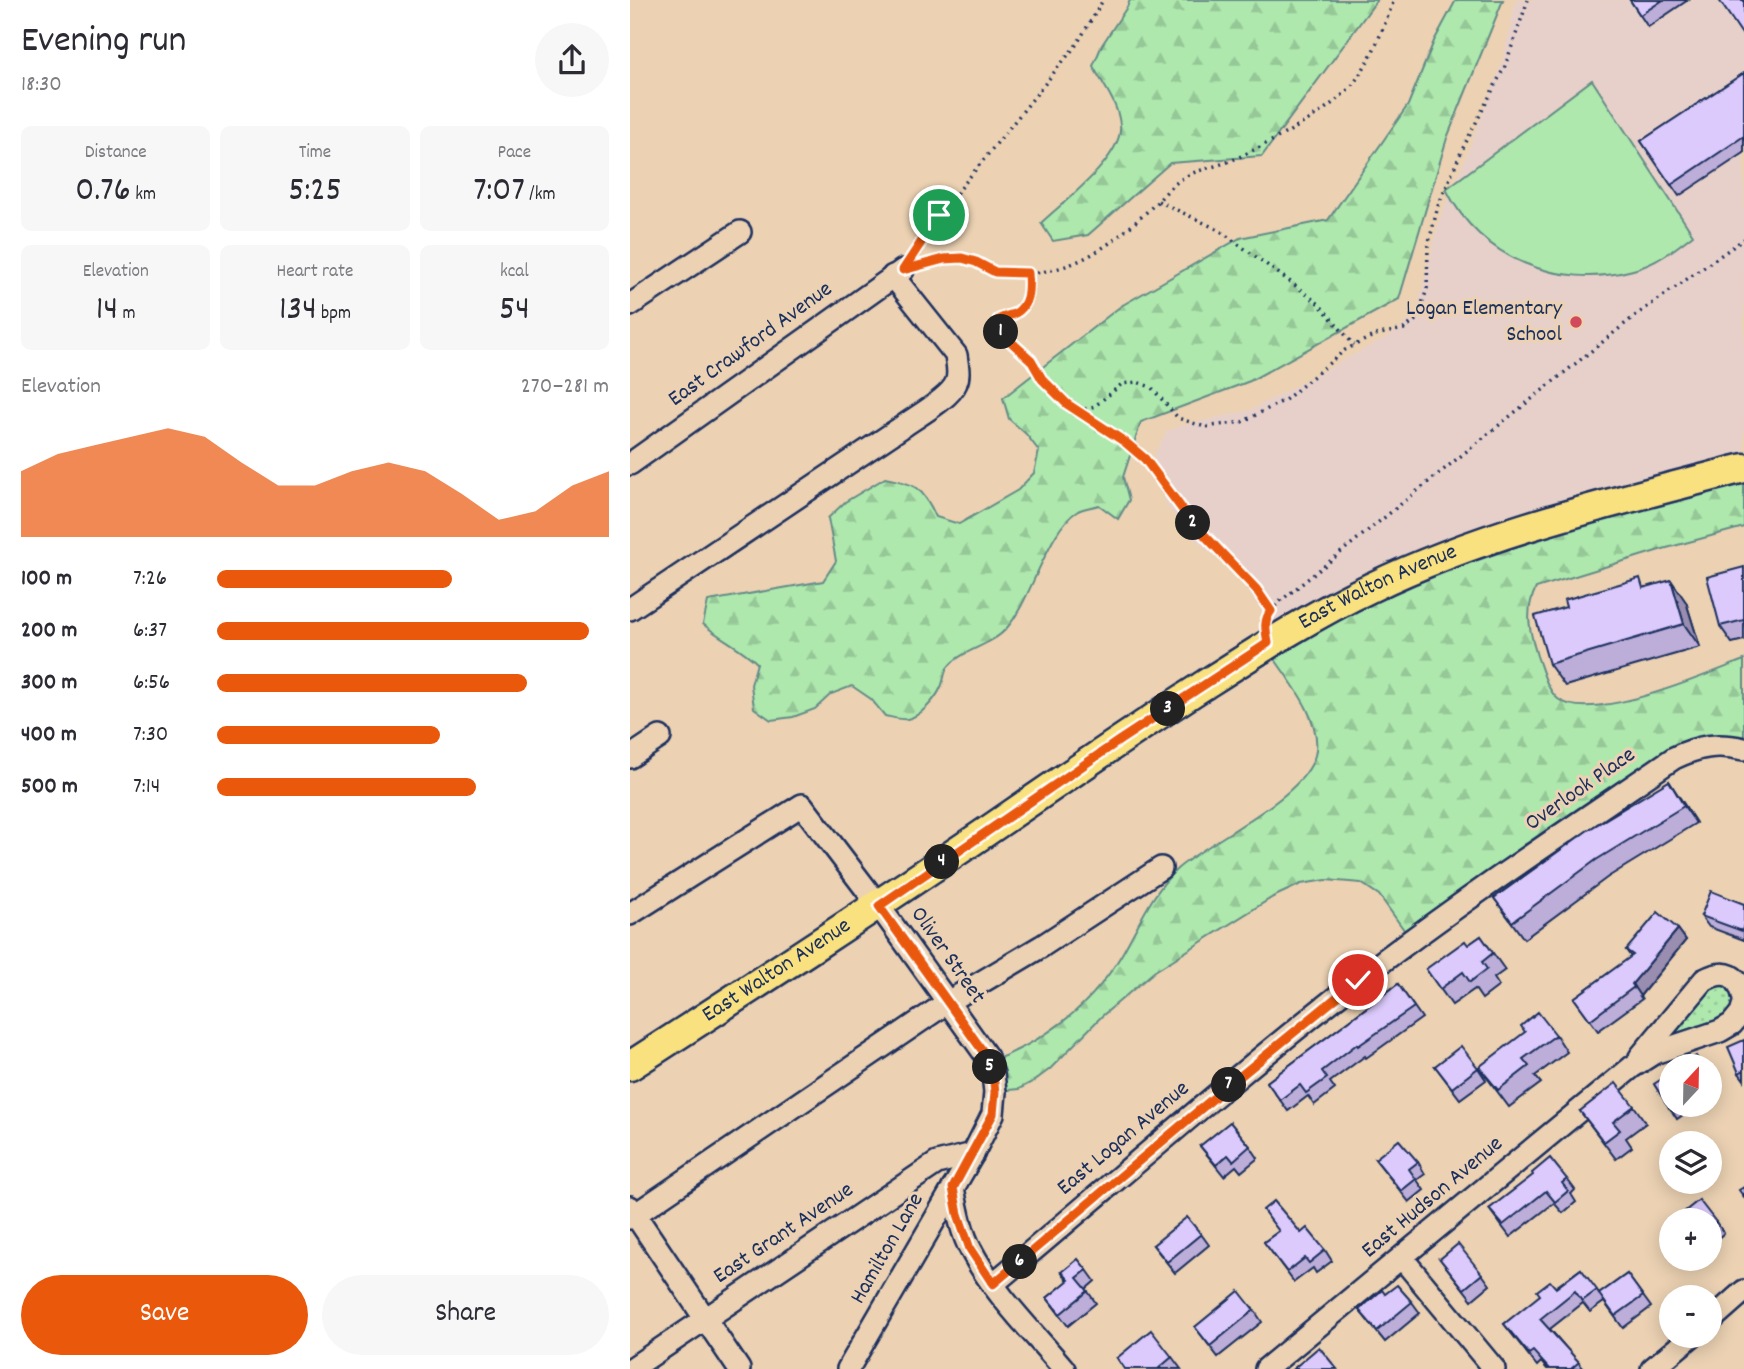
<!DOCTYPE html>
<meta charset="utf-8">
<style>
:root{--surface:#fff;--page:#f7f7f7;--text:#2b2b33;--muted:#7c7c81;--accent:#ea580c}
body{margin:0;font-family:Dekko,sans-serif;background:var(--page);color:var(--text);height:100vh;display:flex;flex-direction:column;font-size:26px;white-space:nowrap}
*{box-sizing:border-box;margin:0}
p{font-size:23px;color:var(--muted)}
.icon{flex:none;width:38px;height:38px;fill:none;stroke:currentColor;stroke-width:2;stroke-linecap:round;stroke-linejoin:round}
.map{position:relative;flex:1;overflow:hidden}
.details{display:flex;flex-direction:column;background:var(--surface);width:630px}
.details>*{flex:none}
.needle{width:46px;rotate:22deg}
.buttons{position:absolute;left:1029px;top:1054px;display:grid;gap:14px}
.buttons a{display:grid;place-items:center;width:63px;height:63px;border-radius:50%;background:var(--surface);box-shadow:0 4px 18px #0003;font-size:35px}
.pin{position:absolute;display:grid;place-items:center;width:60px;height:60px;color:#fff;margin:-30px;border:4px solid #fff;border-radius:50%;box-shadow:0 2px 7px #0007}
.km{position:absolute;width:35px;height:35px;margin:-18px;border-radius:50%;background:#222;color:#fff;font-size:19px;line-height:35px;text-align:center}
.round{display:grid;place-items:center;flex:none;width:74px;height:74px;border-radius:37px;background:var(--page)}
.headline{display:flex;align-items:center;justify-content:space-between;height:119px;padding:0 21px}
h1{font-size:38px;font-weight:600;line-height:52px}
.metrics{display:grid;grid-template-columns:repeat(3,1fr);gap:10px;height:119px;padding:7px 21px}
.metrics div{display:grid;align-content:center;border-radius:10px;background:var(--page);text-align:center}
.metrics b{font-size:35px;font-weight:600}
.metrics small{font-size:19px;font-weight:400}
.metrics p{font-size:19px}
.chart{height:196px;padding:14px 21px}
.chart p{display:flex;justify-content:space-between}
.chart svg{width:100%;height:126px;margin-top:7px;fill:var(--accent);opacity:.7}
.action{display:flex;gap:14px;margin-top:auto;padding:14px 21px}
.action a{flex:1;height:80px;border-radius:42px;background:var(--accent);color:#fff;font-size:28px;font-weight:600;line-height:80px;text-align:center}
.action a+a{background:var(--page);color:var(--text)}
ul{padding:0 21px;list-style:none;font-size:23px}
li{display:grid;grid-template-columns:112px 84px 1fr;align-items:center;height:52px}
li i{height:18px;border-radius:9px;background:var(--accent)}
main{display:flex;flex:1;min-height:0}
.map>svg:first-child{display:block}
.built{fill:#e7d0c9}
.grass{fill:url(#grass-dots);stroke:#648c86;stroke-width:2}
.forest{fill:url(#forest-firs);stroke:#648c86;stroke-width:2}
.garden{fill:#aee8ad;stroke:#648c86;stroke-width:2}
.lines{fill:none;stroke-linecap:round;stroke-linejoin:round}
.minor-casing{stroke:#1b2f5e;stroke-width:26}
.major-casing{stroke:#1b2f5e;stroke-width:33}
.path{stroke:#1b2f5e;stroke-width:3.5;stroke-dasharray:2 5;stroke-linecap:butt}
.minor{stroke:#ecd2b3;stroke-width:21}
.major{stroke:#fae180;stroke-width:28}
.wall{fill:#bcaed8;stroke:#1b2f5e;stroke-width:2}
.shaded-wall{fill:#998db0;stroke:#1b2f5e;stroke-width:2}
.building{fill:#dbcafb;stroke:#1b2f5e;stroke-width:2}
.route-casing{stroke:#fff;stroke-width:14}
.route{stroke:#ea580c;stroke-width:9}
.poi-dot{fill:#d1495b;stroke:#ecd2b3;stroke-width:2.5}
.labels{text-anchor:middle;dominant-baseline:central;stroke-width:6;stroke-linejoin:round;paint-order:stroke}
.poi-label{font-size:23px;fill:#1b2f5e;stroke:#ecd2b3;text-anchor:end}
.street-label{font-size:23px;fill:#1b2f5e;stroke:#ecd2b3}
</style>
<main>
<section class="details">
<div class="headline"><div><h1>Evening run</h1><p>18:30</p></div><a class="round"><svg class="icon" aria-label="share" viewBox="0 0 24 24"><path d="M12 15V3M7 8l5-5 5 5M5 13v7h14v-7"/></svg></a></div>
<div class="metrics">
<div><p>Distance</p><b>0.76<small> km</small></b></div>
<div><p>Time</p><b>5:25</b></div>
<div><p>Pace</p><b>7:07<small> /km</small></b></div>
</div>
<div class="metrics">
<div><p>Elevation</p><b>14<small> m</small></b></div>
<div><p>Heart rate</p><b>134<small> bpm</small></b></div>
<div><p>kcal</p><b>54</b></div>
</div>
<div class="chart"><p><span>Elevation</span>270–281 m</p>
<svg viewBox="0 0 160 44" preserveAspectRatio="none"><path d="M0 44V21L10 15L20 12L30 9L40 6L50 9L60 18L70 26L80 26L90 21L100 18L110 21L120 29L130 38L140 35L150 26L160 21V44z"/></svg>
</div>
<ul>
<li><b>100 m</b>7:26<i style="width:60%"></i></li>
<li><b>200 m</b>6:37<i style="width:95%"></i></li>
<li><b>300 m</b>6:56<i style="width:79%"></i></li>
<li><b>400 m</b>7:30<i style="width:57%"></i></li>
<li><b>500 m</b>7:14<i style="width:66%"></i></li>
</ul>
<div class="action"><a>Save</a><a>Share</a></div>
</section>
<div class="map">
<svg width="1114" height="1369" viewBox="0 0 1114 1369">
<defs>
<pattern id="grass-dots" width="8" height="8" patternUnits="userSpaceOnUse" patternTransform="scale(1.75)"><rect width="8" height="8" fill="#aee8ad"/><path d="M2 2h.1M6 6h.1" fill="none" stroke="#95c797" stroke-width="1.8" stroke-linecap="round"/></pattern>
<pattern id="forest-firs" width="22" height="20" patternUnits="userSpaceOnUse" patternTransform="scale(1.75)"><rect width="22" height="20" fill="#aee8ad"/><path d="M5 1l3.5 6h-7zM16 11l3.5 6h-7z" fill="#95c797"/></pattern>
</defs>
<rect width="100%" height="100%" fill="#ecd2b3"/>
<filter id="ink" filterUnits="userSpaceOnUse"><feTurbulence type="fractalNoise" baseFrequency=".0143" numOctaves="2"/><feDisplacementMap in="SourceGraphic" scale="14" xChannelSelector="R" yChannelSelector="G"/><feConvolveMatrix kernelMatrix="1 2 1 2 8 2 1 2 1" color-interpolation-filters="sRGB"/></filter>
<g filter="url(#ink)">
<polygon class="built" points="886,0 1114,0 1114,468 656,645 606,574 557,533 537,505 524,478 525,453 537,431 553,425 620,410 768,331 786,313 810,217 834,162 872,63"/>
<polygon class="grass" points="1096,974 1111,1012 1024,1053 1046,1016"/>
<g class="forest">
<path d="M500 0H747L632 156 540 163 458 235 423 241 411 223C433 202 494 157 490 125 488 103 473 85 463 66L472 45 497 7Z"/>
<path d="M826 0H873L817 138 769 299 620 381 511 422 493 477 499 500 488 519 469 505C463 507 454 508 448 511 418 528 401 602 376 629 361 646 331 650 318 667 314 672 314 681 311 687 306 699 290 717 277 719 271 720 261 717 255 716L241 699 222 686 201 694 185 709 163 717 141 720 124 708 121 685 127 663C110 647 91 639 73 624L78 601 193 581 206 561 198 518 215 502 255 478C287 484 293 488 306 517L329 524 388 490 404 473 409 451 396 434 379 419 373 398 491 306 610 238 698 220 778 105 804 41Z"/>
<path d="M1114 468V527L1033 549 906 588C894 611 900 633 907 656 912 669 917 690 928 699 961 725 1077 674 1114 660V749L1080 744 782 941 749 895 731 883 696 880 671 884 643 897 525 971 472 1016 420 1069 404 1081 389 1089 368 1091 362 1061C417 1040 462 1005 492 954 509 925 521 894 546 870 578 840 682 795 686 750 690 716 659 681 642 655L744 593Z"/>
</g>
<path class="garden" d="M962 80 1063 235C1045 249 1026 264 1003 270 929 290 850 259 816 189Z"/>
<g class="lines">
<g class="minor-casing">
<g id="minor">
<polyline points="0,305 110,232"/>
<polyline points="0,464 273,270"/>
<path d="M0 609 275 425C289 415 320 398 326 383 330 374 327 364 326 355L263 276"/>
<polyline points="0,757 30,737"/>
<polyline points="0,914 172,805 249,906 357,1057 363,1074 365,1092 363,1114 343,1154 218,1369"/>
<path d="M1010 1057 1074 980C1096 968 1109 975 1114 999"/>
<path d="M323 1188C327 1208 331 1232 341 1250 364 1294 402 1331 434 1369"/>
<polyline points="0,1207 109,1369"/>
<polyline points="0,1218 318,1002 412,946 531,868"/>
<polyline points="772,1258 864,1369"/>
<path d="M363 1284C484 1183 602 1078 727 981 829 902 937 831 1044 758 1069 746 1087 743 1114 749"/>
<polyline points="1080,1321 1114,1291"/>
<polyline points="1,1369 307,1163 343,1154"/>
<polyline points="636,1369 1002,1067 1024,1053 1090,1031 1102,1024 1111,1013 1114,1003"/>
<polyline points="1022,1369 1063,1335"/>
</g>
</g>
<g class="major-casing">
<g id="major">
<path id="s1" d="M0 1066C124 986 248 906 369 823 436 777 503 731 571 687 627 651 682 615 742 587 860 530 989 501 1114 468"/>
</g>
</g>
<g class="path">
<polyline points="528,201 589,230 666,286 689,304 724,345"/>
<polyline points="282,256 309,215 447,44 473,0"/>
<path d="M292 265C305 261 320 257 334 259 345 260 353 267 363 271 378 278 405 274 421 270 464 261 497 231 527 202 533 196 539 188 546 183 563 169 585 168 605 159 639 143 708 109 728 77 744 54 754 26 764 0"/>
<path d="M398 273C399 288 400 306 384 314 378 316 373 316 368 320L367 329 401 360 412 379 437 404 495 442 515 459 561 521 626 589 641 611"/>
<polyline points="448,411 465,406 492,384 507,382 521,387 548,418 575,427 612,422 655,400 715,350 745,335 774,329 787,319 797,289 798,246 808,206 832,150 875,66 898,0"/>
<polyline points="636,617 648,603 1006,315 1114,239"/>
</g>
<use href="#minor" class="minor"/>
<use href="#major" class="major"/>
</g>
<g class="wall">
<polygon points="1000,0 1058,0 1018,27"/>
<polygon points="1114,73 1114,153 1049,196 1011,141"/>
<polygon points="1114,567 1114,640 1102,643 1090,626"/>
<polygon points="1016,587 1056,602 1070,647 935,686 919,664"/>
<polygon points="1050,798 1066,823 978,877 894,939 864,898"/>
<polygon points="1114,904 1114,940 1079,927 1071,916"/>
<polygon points="1048,929 1056,940 1010,996 1012,999 968,1031 944,998 1001,957 996,950"/>
<polygon points="851,936 875,970 864,978 869,986 852,999 845,989 822,1005 796,969 838,945"/>
<polygon points="768,984 792,1018 736,1058 735,1056 700,1082 705,1089 684,1105 678,1096 658,1111 637,1082"/>
<polygon points="926,1035 937,1052 905,1076 911,1083 879,1107 849,1067"/>
<polygon points="1114,1040 1114,1080 1109,1073"/>
<polygon points="805,1066 848,1068 856,1080 830,1099"/>
<polygon points="1080,1077 1089,1091 1080,1097"/>
<polygon points="1024,1084 1041,1104 1069,1104 1047,1119"/>
<polygon points="1004,1106 1016,1123 996,1138 1002,1147 986,1159 950,1111"/>
<polygon points="570,1146 620,1146 628,1158 611,1172 606,1166 594,1176"/>
<polygon points="745,1159 788,1162 795,1174 787,1180 794,1190 779,1202"/>
<polygon points="937,1179 945,1190 941,1194 946,1202 933,1213 924,1203 880,1237 859,1209"/>
<polygon points="633,1210 671,1233 695,1250 702,1261 686,1273 683,1268 664,1282 634,1242 649,1231"/>
<polygon points="1080,1220 1086,1222 1094,1233 1080,1245"/>
<polygon points="571,1234 579,1245 545,1273 523,1245"/>
<polygon points="810,1259 852,1274 860,1285 842,1300"/>
<polygon points="951,1269 969,1294 997,1274 1021,1307 993,1328 974,1302 960,1312 953,1303 920,1329 954,1369 917,1369 911,1362 907,1366 874,1324"/>
<polygon points="457,1270 465,1281 456,1289 466,1303 438,1326 417,1298 438,1281 432,1272"/>
<polygon points="755,1294 782,1302 790,1313 755,1342 729,1310"/>
<polygon points="624,1310 632,1322 588,1357 565,1327"/>
<polygon points="542,1357 551,1369 494,1369 487,1358"/>
</g>
<g class="shaded-wall">
<polygon points="1041,580 1056,602 1070,647 1054,624"/>
<polygon points="1039,781 1050,798 1066,823 1054,806"/>
<polygon points="1048,929 1056,940 1010,996 1002,984"/>
</g>
<g class="building">
<polygon points="1000,0 1033,0 1010,15"/>
<polygon points="1089,0 1114,0 1114,37"/>
<polygon points="1114,73 1114,136 1041,185 1011,141"/>
<polygon points="1114,567 1114,620 1090,626 1077,577"/>
<polygon points="1010,578 1013,588 1041,580 1054,624 919,664 905,616 936,607 934,600"/>
<polygon points="1039,781 1054,806 966,860 882,922 864,898 958,830"/>
<polygon points="1081,891 1114,904 1114,924 1112,931 1071,916"/>
<polygon points="1028,912 1048,929 1002,984 1004,987 960,1020 944,998 1003,955 996,950"/>
<polygon points="851,936 863,953 852,962 857,969 840,982 833,972 810,989 796,969 835,941 838,945"/>
<polygon points="768,984 784,1007 728,1046 727,1044 692,1071 697,1078 676,1093 670,1085 650,1100 637,1082"/>
<polygon points="908,1012 926,1035 893,1059 899,1066 868,1090 849,1067 895,1032 891,1026"/>
<polygon points="1114,1040 1114,1070 1109,1073 1098,1047"/>
<polygon points="831,1046 848,1068 822,1088 805,1066"/>
<polygon points="1066,1056 1072,1066 1052,1066"/>
<polygon points="1041,1073 1041,1104 1044,1104 1039,1108 1024,1084"/>
<polygon points="986,1083 1004,1106 983,1122 990,1130 974,1142 950,1111"/>
<polygon points="600,1122 620,1146 603,1161 598,1155 586,1165 570,1146"/>
<polygon points="769,1140 788,1162 779,1169 786,1179 771,1191 745,1159"/>
<polygon points="920,1158 937,1179 932,1183 938,1191 925,1202 916,1191 873,1225 859,1209 903,1175 902,1173"/>
<polygon points="1114,1187 1114,1197 1109,1190"/>
<polygon points="1069,1200 1086,1222 1080,1227 1080,1220 1044,1220"/>
<polygon points="644,1201 671,1233 677,1228 695,1250 679,1263 675,1258 657,1272 634,1242 649,1231 633,1210"/>
<polygon points="557,1217 571,1234 537,1262 523,1245"/>
<polygon points="1041,1222 1041,1237 1034,1228"/>
<polygon points="828,1244 852,1274 834,1289 810,1259"/>
<polygon points="448,1259 457,1270 447,1278 458,1291 430,1314 417,1298 439,1280 432,1272"/>
<polygon points="951,1269 967,1290 952,1301 945,1291 910,1319 949,1362 941,1369 919,1369 903,1351 899,1354 874,1324 910,1295 907,1291 920,1281 926,1288"/>
<polygon points="997,1274 1013,1296 985,1316 969,1294"/>
<polygon points="767,1285 782,1302 747,1331 729,1310 752,1290 755,1294"/>
<polygon points="609,1291 624,1310 580,1346 565,1327"/>
<polygon points="521,1330 542,1357 528,1369 495,1369 487,1358"/>
<polygon points="689,1347 707,1369 663,1369"/>
</g>
</g>
<g class="lines" filter="url(#ink)">
<g class="route-casing">
<path id="route" d="M309 215 273 270 314 259 332 258 346 262 365 272 398 273C399 288 400 306 384 314 378 316 373 317 368 320L367 329 401 360 412 379 437 404 495 442 515 459 561 521 626 589 641 611C633 621 636 631 638 643L490 740 249 906 357 1057 363 1074 365 1092 363 1114 323 1188 328 1214 340 1249 363 1284 586 1096 728 980"/>
</g>
<use href="#route" class="route"/>
</g>
<circle class="poi-dot" cx="946" cy="322" r="7"/>
<g class="labels">
<g class="poi-label">
<text x="932" y="309">Logan Elementary<tspan x="932" dy="26">School</tspan></text>
</g>
<g class="street-label">
<text transform="translate(121 345) rotate(-36)">East Crawford Avenue</text>
<text stroke="none"><textPath href="#s1" startOffset="889">East Walton Avenue</textPath></text>
<text transform="translate(951 790) rotate(-35)">Overlook Place</text>
<text transform="translate(317 956) rotate(55)">Oliver Street</text>
<text stroke="none"><textPath href="#s1" startOffset="175">East Walton Avenue</textPath></text>
<text transform="translate(494 1139) rotate(-40)">East Logan Avenue</text>
<text transform="translate(803 1198) rotate(-40)">East Hudson Avenue</text>
<text transform="translate(154 1234) rotate(-34)">East Grant Avenue</text>
<text transform="translate(258 1249) rotate(-60)">Hamilton Lane</text>
</g>
</g>
</svg>
<div class="buttons">
<a><svg class="needle" viewBox="-14 -14 28 28"><path d="M0-13l5 13h-10z" fill="#e53935"/><path d="M0 13l5-13h-10z" fill="#7c7c81"/></svg></a>
<a><svg class="icon" aria-label="layers" viewBox="0 0 24 24"><path d="M12 4l9 5-9 5-9-5zM3 14l9 5 9-5"/></svg></a>
<a>+</a>
<a>−</a>
</div>
<div class="pin" style="left:309px;top:215px;background:#1e9e55"><svg class="icon" aria-label="arrive" viewBox="0 0 24 24"><path d="M6 21V4h12l-3 4 3 4H6"/></svg></div>
<div class="pin" style="left:728px;top:980px;background:#d93025"><svg class="icon" aria-label="check" viewBox="0 0 24 24"><path d="M5 12l5 5 9-10"/></svg></div>
<b class="km" style="left:371px;top:332px">1</b>
<b class="km" style="left:563px;top:523px">2</b>
<b class="km" style="left:538px;top:709px">3</b>
<b class="km" style="left:312px;top:862px">4</b>
<b class="km" style="left:360px;top:1067px">5</b>
<b class="km" style="left:390px;top:1262px">6</b>
<b class="km" style="left:599px;top:1085px">7</b>
</div>
</main>
